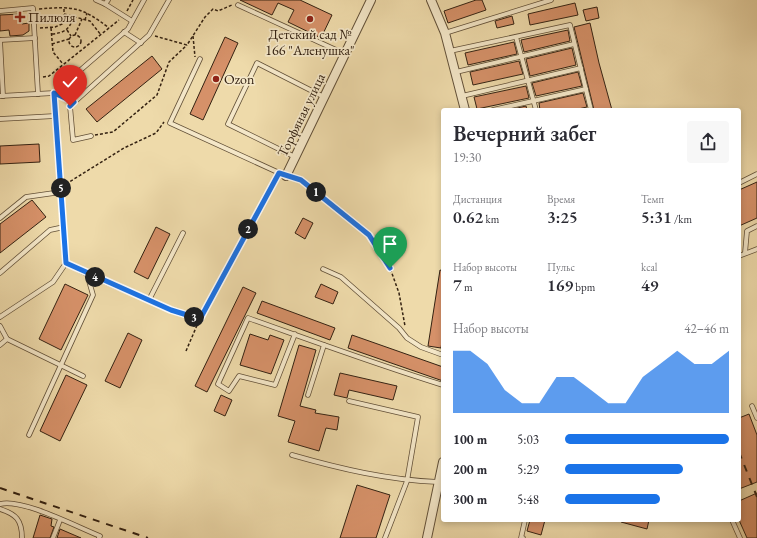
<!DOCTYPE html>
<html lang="ru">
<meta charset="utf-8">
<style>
:root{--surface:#fff;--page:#f7f7f7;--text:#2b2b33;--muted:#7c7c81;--accent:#1a73e8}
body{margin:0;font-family:"EB Garamond",serif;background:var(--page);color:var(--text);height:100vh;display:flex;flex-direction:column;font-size:15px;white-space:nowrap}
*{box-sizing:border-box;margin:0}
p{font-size:13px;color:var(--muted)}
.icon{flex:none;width:22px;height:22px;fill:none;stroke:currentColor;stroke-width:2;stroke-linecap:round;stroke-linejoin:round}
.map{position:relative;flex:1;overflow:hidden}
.drawer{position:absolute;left:441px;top:108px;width:300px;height:414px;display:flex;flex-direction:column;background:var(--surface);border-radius:4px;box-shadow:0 2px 6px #0003}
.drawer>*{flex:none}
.pin{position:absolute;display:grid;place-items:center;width:34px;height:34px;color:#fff;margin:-41px -17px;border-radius:50% 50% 50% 0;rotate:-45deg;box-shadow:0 0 4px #0007}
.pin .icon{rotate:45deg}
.km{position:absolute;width:20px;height:20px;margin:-10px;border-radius:50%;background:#222;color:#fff;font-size:11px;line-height:20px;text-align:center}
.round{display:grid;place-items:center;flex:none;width:42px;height:42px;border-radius:4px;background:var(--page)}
.overview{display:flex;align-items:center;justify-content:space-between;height:68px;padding:0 12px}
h1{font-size:22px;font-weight:600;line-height:30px}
.metrics{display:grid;grid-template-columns:repeat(3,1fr);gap:6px;height:68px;padding:4px 12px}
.metrics div{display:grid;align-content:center}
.metrics b{font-size:17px;font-weight:600}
.metrics small{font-size:11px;font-weight:400}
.metrics p{font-size:11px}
.chart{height:112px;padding:8px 12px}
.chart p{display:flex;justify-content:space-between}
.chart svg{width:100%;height:72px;margin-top:4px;fill:var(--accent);opacity:.7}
ul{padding:0 12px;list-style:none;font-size:13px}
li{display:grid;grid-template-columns:64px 48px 1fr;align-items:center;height:30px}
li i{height:10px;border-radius:5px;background:var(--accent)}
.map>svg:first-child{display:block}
.building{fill:#d69169;stroke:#342212}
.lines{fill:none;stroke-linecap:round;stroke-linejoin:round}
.service-casing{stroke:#625038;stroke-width:5.5}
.minor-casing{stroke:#625038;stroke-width:10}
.path{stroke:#342212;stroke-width:1.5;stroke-dasharray:3 2;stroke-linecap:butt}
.service{stroke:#f4e7c8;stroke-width:4}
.minor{stroke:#f4e7c8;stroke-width:8}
.rail{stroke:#342212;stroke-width:2;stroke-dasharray:7 7;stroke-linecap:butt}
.route-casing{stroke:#fff;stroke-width:8}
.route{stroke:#1a73e8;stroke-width:5}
.poi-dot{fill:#8f2418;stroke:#f4e7c8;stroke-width:1.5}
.labels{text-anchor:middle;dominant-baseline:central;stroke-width:3.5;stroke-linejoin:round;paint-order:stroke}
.poi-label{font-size:14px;fill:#342212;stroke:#f4e7c8;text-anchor:start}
.street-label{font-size:14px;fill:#342212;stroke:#f4e7c8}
</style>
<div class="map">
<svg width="757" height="538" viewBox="0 0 757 538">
<rect width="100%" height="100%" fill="#eedaaa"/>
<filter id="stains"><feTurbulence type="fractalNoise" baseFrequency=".005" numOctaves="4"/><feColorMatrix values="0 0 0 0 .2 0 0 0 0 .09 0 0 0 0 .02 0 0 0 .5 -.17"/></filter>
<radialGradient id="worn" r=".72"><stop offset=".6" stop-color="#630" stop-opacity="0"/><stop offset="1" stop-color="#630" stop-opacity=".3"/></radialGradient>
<g class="building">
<polygon points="240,0 300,0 332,15 321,38 288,22 294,10 278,3 272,15"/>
<polygon points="476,0 482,0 486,10 448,23 444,11"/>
<polygon points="575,3 578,15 530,25 528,14"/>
<polygon points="597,7 599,18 586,21 583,10"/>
<polygon points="21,14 22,24 29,23 29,31 23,35 10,36 9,30 0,31 0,15"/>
<polygon points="512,16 514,24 497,28 495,21"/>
<polygon points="590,23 599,63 612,110 594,110 574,27"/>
<polygon points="568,30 570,41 524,52 521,40"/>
<polygon points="225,37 238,43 203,120 190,114"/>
<polygon points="514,42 517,54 468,65 465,53"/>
<polygon points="572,48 576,65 530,76 526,59"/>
<polygon points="152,56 162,69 97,122 86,109"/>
<polygon points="519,61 523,74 473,85 470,72"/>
<polygon points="578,72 582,86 536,96 532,83"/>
<polygon points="526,86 529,98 477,109 474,97"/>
<polygon points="583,93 587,107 574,110 540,110 539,103"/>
<polygon points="526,106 527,110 509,110"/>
<polygon points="39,144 40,162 0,164 0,146"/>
<polygon points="757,182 757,218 739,226 739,190"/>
<polygon points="32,200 46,217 0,253 0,224"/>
<polygon points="303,218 313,223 305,239 295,233"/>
<polygon points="156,227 170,234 148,279 134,272"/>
<polygon points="440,270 443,271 443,335 441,348 428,346"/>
<polygon points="65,284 88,295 61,350 39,339"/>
<polygon points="321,284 338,292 333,304 315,297"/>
<polygon points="243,287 256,293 207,392 195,386"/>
<polygon points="262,301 335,328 330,340 257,313"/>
<polygon points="128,333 142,340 120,388 105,381"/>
<polygon points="250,334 268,340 270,335 284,340 271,374 240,365"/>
<polygon points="352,335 443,367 443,381 348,348"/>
<polygon points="299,345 316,350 300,406 316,410 315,413 339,417 337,430 326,428 319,451 288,442 295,421 278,416"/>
<polygon points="340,373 397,386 393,400 349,390 347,398 334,395"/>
<polygon points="66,375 87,385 60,441 40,431"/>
<polygon points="221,395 232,400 225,416 214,411"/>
<polygon points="749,414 757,435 757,482 739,489 739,418"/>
<polygon points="357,485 390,495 376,538 340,538"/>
<polygon points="757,493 757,538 747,538 739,520 739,501"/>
<polygon points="40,515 52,519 51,526 54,527 50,538 33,538"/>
<polygon points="530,520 545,520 541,535 527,531"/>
<polygon points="621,520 649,520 647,529 621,522"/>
<polygon points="60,529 81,538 57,538"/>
</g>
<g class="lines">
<g class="service-casing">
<g id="service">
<polyline points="96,0 105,4"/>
<polyline points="108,0 105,4 132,21"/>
<polyline points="238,5 345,54"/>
<polyline points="0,11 33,8 38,94"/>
<polyline points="124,32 141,43"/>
<polyline points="445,33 551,0"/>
<polyline points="516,37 536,110"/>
<polyline points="0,40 3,96"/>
<polyline points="0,40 35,38"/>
<polyline points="450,51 570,25 591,110"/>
<polyline points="200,59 170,123 286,176"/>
<polyline points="456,72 574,44"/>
<polyline points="0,96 54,93 128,29 144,0"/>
<polyline points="462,96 581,68"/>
<polyline points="493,110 586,89"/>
<polyline points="0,119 55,116"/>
<polyline points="91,136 73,140 70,106 149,35 169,0"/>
<polyline points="295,157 228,124 257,63 324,97"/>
<polyline points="739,183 757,174"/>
<polyline points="0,218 26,197 61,192"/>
<polyline points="745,253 747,231 757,226"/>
<polyline points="739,256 757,249"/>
<polyline points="323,269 341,277 399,328 407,338 421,347 443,355"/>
<polyline points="0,273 50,230 64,227"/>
<polyline points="87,274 171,310 200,319"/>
<polyline points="149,300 183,233"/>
<polyline points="0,317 53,282 66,263 54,93"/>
<polyline points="0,326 7,339"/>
<path d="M295 334 275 385 239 376 229 391 218 384 248 318C313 341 378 365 443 385"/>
<polyline points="0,345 7,339 83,376"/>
<polyline points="308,395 324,345"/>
<polyline points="349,401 418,417 407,481 385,538"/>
<polyline points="752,406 757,418"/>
<polyline points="29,435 93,295 87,274 66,263"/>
<path d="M292 455C341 469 388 480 438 482"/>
<path d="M0 504C22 498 77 527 100 536L99 538"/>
<path d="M0 509C16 514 22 520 22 538"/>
<polyline points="732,520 740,538"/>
<polyline points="53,538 60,520"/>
<polyline points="523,538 521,538 525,520"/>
</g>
</g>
<g class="minor-casing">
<g id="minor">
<polyline points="431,0 445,33 465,110"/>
<polyline points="286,176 371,0"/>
<polyline points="427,538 443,462"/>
</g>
</g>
<g class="path">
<path d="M39 9C73 6 82 7 109 28"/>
<polyline points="127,11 133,0"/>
<polyline points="64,14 90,21 101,35"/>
<polyline points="85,20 87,13"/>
<polyline points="40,28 55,27 62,24 64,18 64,8"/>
<polyline points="51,28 53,52 63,64"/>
<polyline points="67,30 71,36"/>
<path d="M52 34C64 33 71 29 73 16"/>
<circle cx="75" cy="41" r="6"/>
<polyline points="75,35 82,19"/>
<polyline points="155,36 187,45 205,17 213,9 218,11 232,5"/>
<polyline points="193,36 195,57"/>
<polyline points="52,44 69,39"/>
<polyline points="43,77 49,76 119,20"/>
<polyline points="59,95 68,99"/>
<polyline points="95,135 113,132 157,95 169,62 187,45"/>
<polyline points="294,178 301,180 369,235 390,268 399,293 405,326"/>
<polyline points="66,184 124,148 156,133 164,122"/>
<polyline points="202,314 277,177"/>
<polyline points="186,351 198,323"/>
</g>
<use href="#service" class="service"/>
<use href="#minor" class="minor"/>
<g class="rail">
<polyline points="739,452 757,497"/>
<polyline points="0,488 148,538"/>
</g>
</g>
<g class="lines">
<g class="route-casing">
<polyline id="route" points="70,106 74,102 54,93 66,263 171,310 200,319 279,173 301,180 369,235 390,268"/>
</g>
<use href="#route" class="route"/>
</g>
<g class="poi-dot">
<path d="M18 11h4v4h4v4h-4v4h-4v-4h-4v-4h4z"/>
<circle cx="310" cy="19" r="4"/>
<circle cx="216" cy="79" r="4"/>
</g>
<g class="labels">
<g class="poi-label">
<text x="28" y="17">Пилюля</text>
<text x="310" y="34" text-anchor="middle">Детский сад №<tspan x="310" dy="16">166 "Аленушка"</tspan></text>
<text x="224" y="79">Ozon</text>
</g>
<g class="street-label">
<text transform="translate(301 115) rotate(-64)">Торфяная улица</text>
</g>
</g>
<rect width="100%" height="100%" filter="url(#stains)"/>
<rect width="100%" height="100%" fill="url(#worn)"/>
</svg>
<div class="pin" style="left:390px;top:268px;background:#1e9e55"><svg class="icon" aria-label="arrive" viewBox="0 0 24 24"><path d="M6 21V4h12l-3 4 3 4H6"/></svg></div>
<div class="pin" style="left:70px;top:106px;background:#d93025"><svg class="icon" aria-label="check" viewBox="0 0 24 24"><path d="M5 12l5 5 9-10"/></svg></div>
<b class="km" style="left:316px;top:192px">1</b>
<b class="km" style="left:248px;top:229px">2</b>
<b class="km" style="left:194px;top:317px">3</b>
<b class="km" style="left:95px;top:277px">4</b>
<b class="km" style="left:61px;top:188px">5</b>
<section class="drawer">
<div class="overview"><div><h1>Вечерний забег</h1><p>19:30</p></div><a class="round"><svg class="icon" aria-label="share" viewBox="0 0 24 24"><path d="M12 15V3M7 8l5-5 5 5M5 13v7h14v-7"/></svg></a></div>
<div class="metrics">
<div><p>Дистанция</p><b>0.62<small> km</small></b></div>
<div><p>Время</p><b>3:25</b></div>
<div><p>Темп</p><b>5:31<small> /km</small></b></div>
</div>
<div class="metrics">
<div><p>Набор высоты</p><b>7<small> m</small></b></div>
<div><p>Пульс</p><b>169<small> bpm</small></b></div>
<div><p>kcal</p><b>49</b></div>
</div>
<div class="chart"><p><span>Набор высоты</span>42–46 m</p>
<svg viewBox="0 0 160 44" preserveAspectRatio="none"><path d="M0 44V6L10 6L20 14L30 30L40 38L50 38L60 22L70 22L80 30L90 38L100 38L110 22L120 14L130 6L140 14L150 14L160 6V44z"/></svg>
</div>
<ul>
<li><b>100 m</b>5:03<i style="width:100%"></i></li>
<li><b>200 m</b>5:29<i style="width:72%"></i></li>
<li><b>300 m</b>5:48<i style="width:58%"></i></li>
</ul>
</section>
</div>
